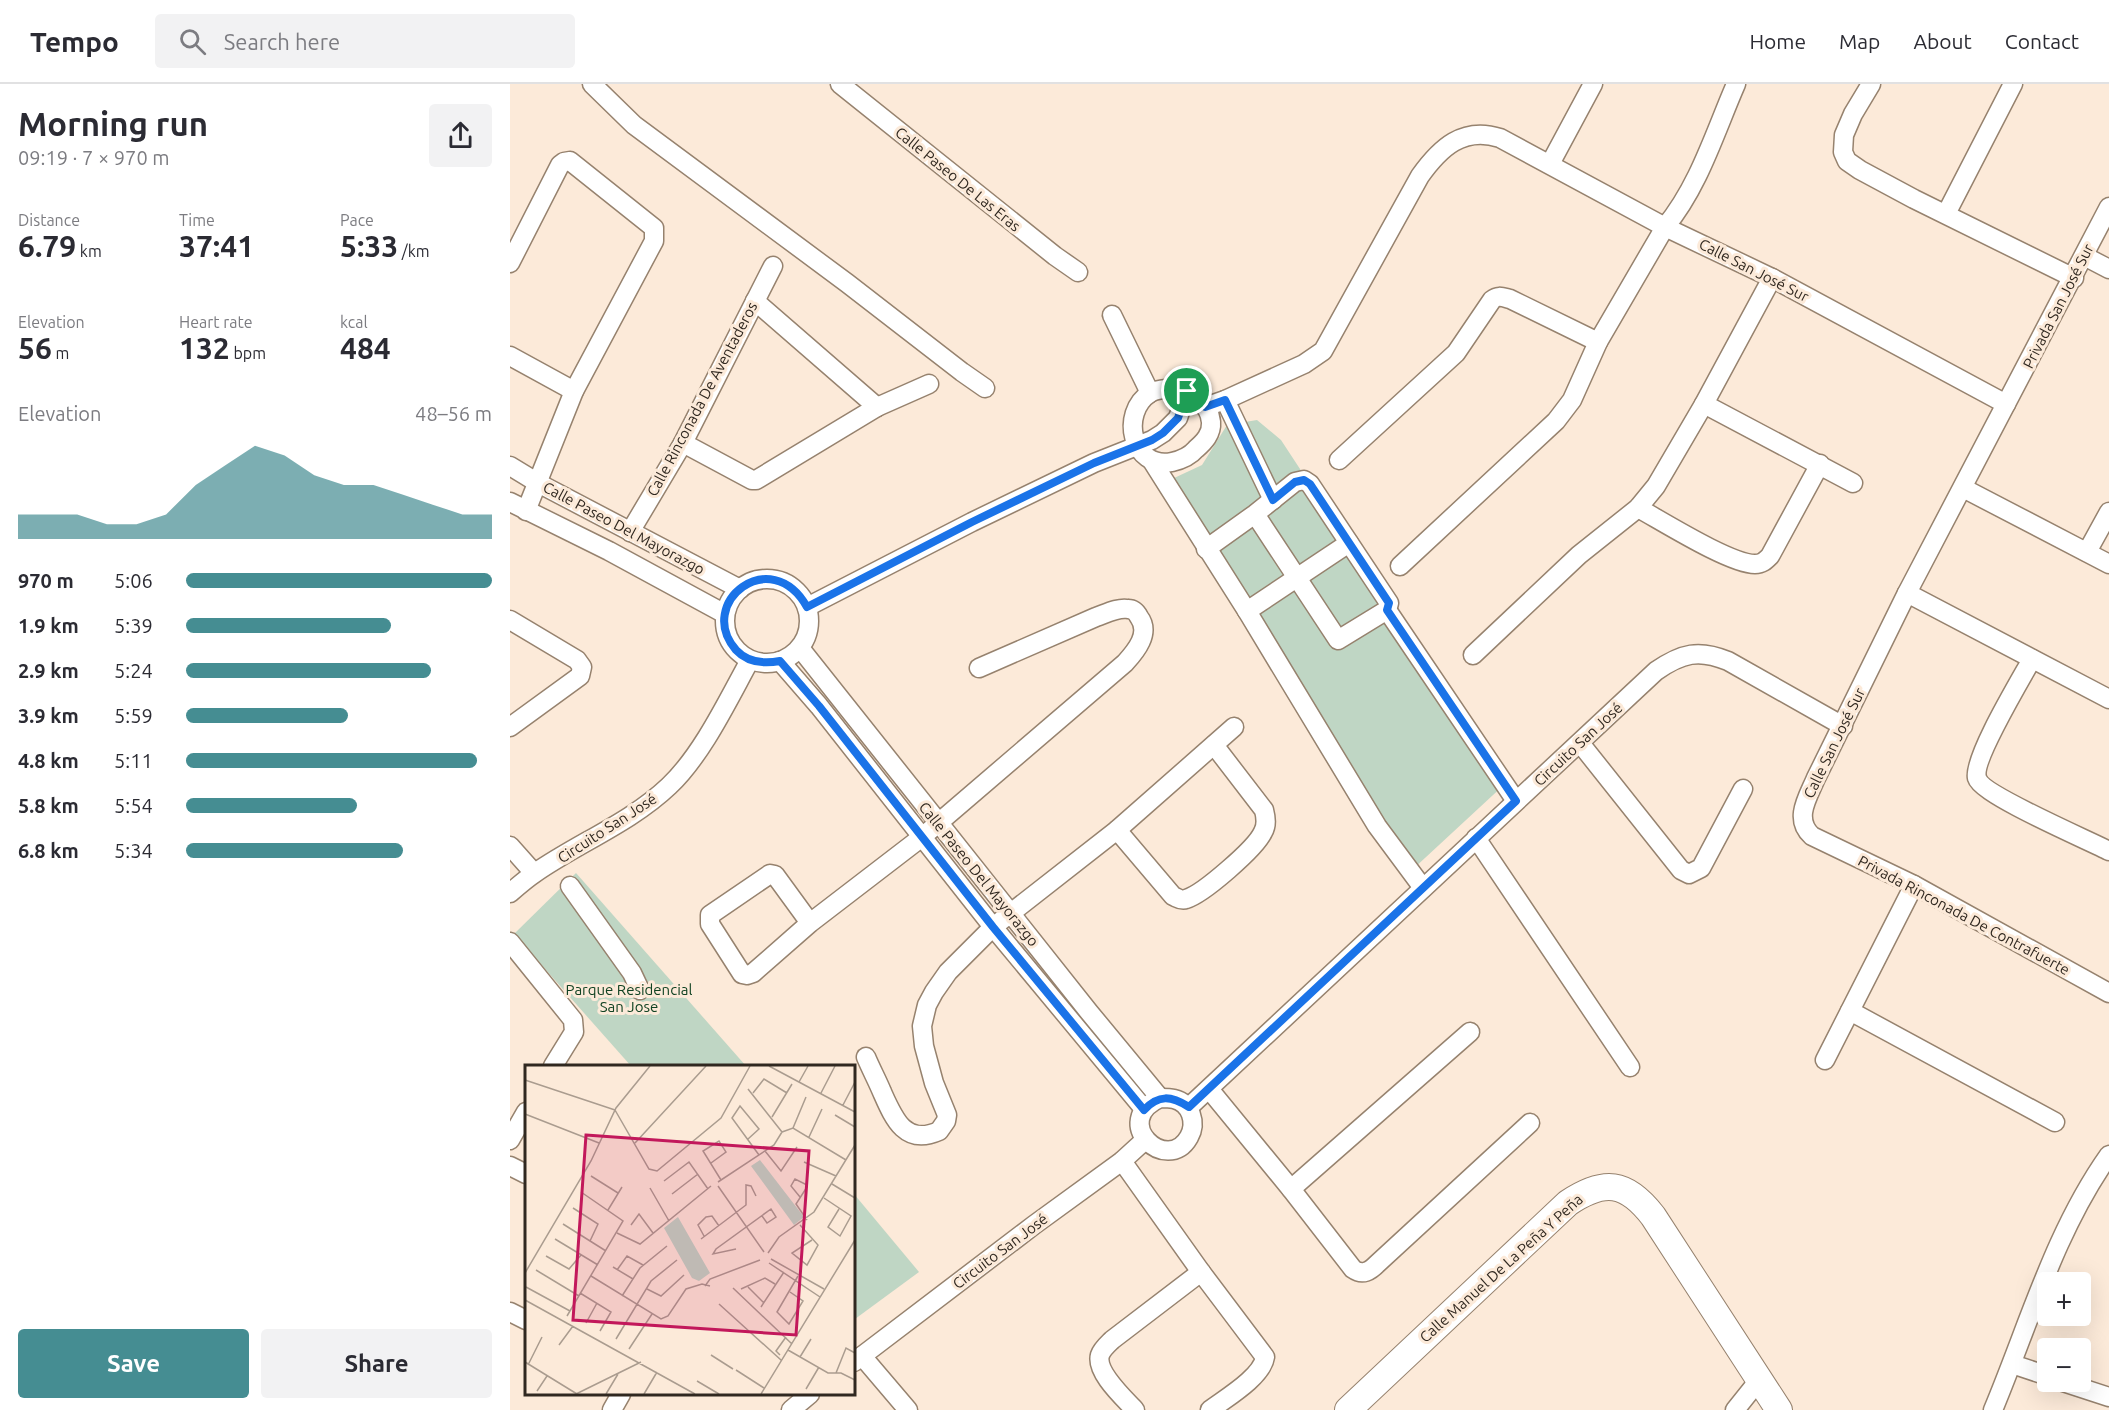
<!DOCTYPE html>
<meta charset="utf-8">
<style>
:root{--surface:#fff;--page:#f2f2f3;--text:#2b2b33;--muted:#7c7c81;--line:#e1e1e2;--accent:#458d92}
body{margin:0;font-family:Ubuntu,sans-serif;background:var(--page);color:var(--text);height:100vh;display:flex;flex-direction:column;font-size:22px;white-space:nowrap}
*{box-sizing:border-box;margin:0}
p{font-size:20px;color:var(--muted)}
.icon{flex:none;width:33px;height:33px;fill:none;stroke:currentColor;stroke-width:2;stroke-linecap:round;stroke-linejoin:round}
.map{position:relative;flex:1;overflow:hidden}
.sheet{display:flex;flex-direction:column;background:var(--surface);width:510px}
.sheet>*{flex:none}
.tools{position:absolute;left:1527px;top:1188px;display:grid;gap:12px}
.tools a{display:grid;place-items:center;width:54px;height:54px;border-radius:6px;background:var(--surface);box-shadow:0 6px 24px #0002;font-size:30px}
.pin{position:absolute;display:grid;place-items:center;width:51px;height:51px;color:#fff;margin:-26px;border:3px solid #fff;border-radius:50%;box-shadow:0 2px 6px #0007}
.round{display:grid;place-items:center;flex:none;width:63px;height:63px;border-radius:6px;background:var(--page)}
.headline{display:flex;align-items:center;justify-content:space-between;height:102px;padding:0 18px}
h1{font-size:33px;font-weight:700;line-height:45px}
.metrics{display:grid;grid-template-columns:repeat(3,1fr);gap:9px;height:102px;padding:6px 18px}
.metrics div{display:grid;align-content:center}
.metrics b{font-size:30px;font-weight:700}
.metrics small{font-size:16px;font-weight:400}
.metrics p{font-size:16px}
.chart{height:168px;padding:12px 18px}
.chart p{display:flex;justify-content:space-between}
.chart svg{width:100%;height:108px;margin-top:6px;fill:var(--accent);opacity:.7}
.cta{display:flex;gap:12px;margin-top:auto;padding:12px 18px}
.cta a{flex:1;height:69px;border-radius:6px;background:var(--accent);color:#fff;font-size:24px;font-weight:700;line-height:69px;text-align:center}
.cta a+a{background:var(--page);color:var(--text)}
ul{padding:0 18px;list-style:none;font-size:20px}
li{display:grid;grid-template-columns:96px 72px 1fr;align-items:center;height:45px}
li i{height:15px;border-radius:8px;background:var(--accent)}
header{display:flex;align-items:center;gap:36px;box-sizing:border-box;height:84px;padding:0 30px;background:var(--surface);border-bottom:2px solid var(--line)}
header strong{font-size:28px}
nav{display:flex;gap:33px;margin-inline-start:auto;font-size:21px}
.search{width:420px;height:54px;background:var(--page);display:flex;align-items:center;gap:15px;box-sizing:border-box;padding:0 21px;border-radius:6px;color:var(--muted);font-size:22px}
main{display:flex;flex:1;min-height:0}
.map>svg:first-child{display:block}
.green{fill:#bfd6c4}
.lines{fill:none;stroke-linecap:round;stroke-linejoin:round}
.street-casing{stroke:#96826e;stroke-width:21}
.secondary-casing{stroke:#96826e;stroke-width:28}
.street{stroke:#fff;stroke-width:18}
.secondary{stroke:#fff;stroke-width:26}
.route-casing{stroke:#fff;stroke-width:12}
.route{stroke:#1a73e8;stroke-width:8}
.labels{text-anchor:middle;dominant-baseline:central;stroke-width:6;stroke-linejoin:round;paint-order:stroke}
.street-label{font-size:15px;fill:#302820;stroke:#fcead9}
.park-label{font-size:15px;fill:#104222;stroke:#fcead9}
.inset-road{fill:none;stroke:#aa9c8f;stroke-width:1.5}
.view{fill:#c2185b;fill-opacity:0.15;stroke:#c2185b;stroke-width:3}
.inset-edge{fill:none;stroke:#302820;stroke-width:3}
</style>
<header>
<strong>Tempo</strong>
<div class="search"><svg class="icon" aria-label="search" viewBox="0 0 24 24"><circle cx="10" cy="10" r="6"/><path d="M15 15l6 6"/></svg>Search here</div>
<nav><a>Home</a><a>Map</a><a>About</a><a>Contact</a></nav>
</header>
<main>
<section class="sheet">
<div class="headline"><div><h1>Morning run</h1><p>09:19 · 7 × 970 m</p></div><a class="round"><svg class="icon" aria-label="share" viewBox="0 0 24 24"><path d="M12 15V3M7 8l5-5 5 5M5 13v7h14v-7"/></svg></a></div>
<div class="metrics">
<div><p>Distance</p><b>6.79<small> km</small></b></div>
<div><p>Time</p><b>37:41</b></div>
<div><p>Pace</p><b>5:33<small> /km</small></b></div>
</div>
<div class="metrics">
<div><p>Elevation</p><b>56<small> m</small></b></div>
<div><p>Heart rate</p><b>132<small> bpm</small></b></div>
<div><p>kcal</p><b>484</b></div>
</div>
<div class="chart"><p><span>Elevation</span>48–56 m</p>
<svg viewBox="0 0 160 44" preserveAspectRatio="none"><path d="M0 44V34L10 34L20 34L30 38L40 38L50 34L60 22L70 14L80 6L90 10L100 18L110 22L120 22L130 26L140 30L150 34L160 34V44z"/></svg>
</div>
<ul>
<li><b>970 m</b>5:06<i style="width:100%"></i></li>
<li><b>1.9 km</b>5:39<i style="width:67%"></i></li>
<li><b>2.9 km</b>5:24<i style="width:80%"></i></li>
<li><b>3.9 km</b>5:59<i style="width:53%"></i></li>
<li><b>4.8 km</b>5:11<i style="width:95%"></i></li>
<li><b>5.8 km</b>5:54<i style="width:56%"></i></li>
<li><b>6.8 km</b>5:34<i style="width:71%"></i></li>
</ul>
<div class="cta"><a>Save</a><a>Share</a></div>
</section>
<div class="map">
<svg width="1599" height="1326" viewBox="0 0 1599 1326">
<rect width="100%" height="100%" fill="#fcead9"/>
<g class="green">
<polygon points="747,336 771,356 996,699 902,786 647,402 692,381 717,341"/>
<polygon points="66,789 236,982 121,982 4,850"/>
<polygon points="344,1110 409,1188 345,1235 344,1233"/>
</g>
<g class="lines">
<g class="street-casing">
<g id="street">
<polyline points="82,0 124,41 337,199 452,288 475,304"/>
<polyline points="330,0 545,172 568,188"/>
<polyline points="1361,0 1343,30 1334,51 1333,68 1337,77 1350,86 1404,115 1564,194"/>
<polyline points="1040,80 1083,0"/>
<path d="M1599 123 1397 509 1306 694C1298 713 1283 735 1302 752L1404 801 1599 909"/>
<polyline points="1436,130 1503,0"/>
<polyline points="1574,172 1599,185"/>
<polyline points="0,179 50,81 54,78 60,77 144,144 144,157 64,307 16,427"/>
<polyline points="245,217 367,323"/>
<polyline points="602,231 640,309"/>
<polyline points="0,272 64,307"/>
<path d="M663 304C681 306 699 318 701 338 702 350 694 358 686 365 680 372 671 376 662 378 622 386 609 329 640 309 646 305 656 305 663 304Z"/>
<polyline points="715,316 763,416"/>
<polyline points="1194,320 1343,399"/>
<path d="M695 323 715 316 794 280 813 267 910 92C930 64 953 42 990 54L1155 143 1262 194 1496 320"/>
<polyline points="173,359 242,396 246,396 367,323 419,300"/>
<path d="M829 376 946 269 982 216C988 211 992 213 1000 215L1088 258"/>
<polyline points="642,377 737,527 867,742 913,804"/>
<polyline points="0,382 28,399 230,505"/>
<polyline points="1453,404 1599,480"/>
<polyline points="0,418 99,467 215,530"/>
<path d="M1128 424C1152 437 1220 480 1245 480 1252 480 1255 477 1260 472L1310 380"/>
<polyline points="120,448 173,359 263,182"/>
<polyline points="696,465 745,430 785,398 794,396 800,400 879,519 877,526 828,556 745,430"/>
<polyline points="1577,468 1599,428"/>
<path d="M890 482 1046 337 1062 316 1088 258 1155 143C1189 102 1205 48 1226 0"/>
<circle cx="257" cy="537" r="42"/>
<polyline points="1397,509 1599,615"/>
<polyline points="297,523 462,438 584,379 642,356 653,349 668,334 677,307"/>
<polyline points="877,526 1006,717"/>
<polyline points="737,527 839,459"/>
<polyline points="0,536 67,576 72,583 70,592 0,643"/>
<polyline points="290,564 579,928 650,1014"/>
<polyline points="963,571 1069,471 1128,424 1146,402 1194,320 1262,194"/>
<path d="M1522 575C1511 595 1462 676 1467 694 1472 711 1578 756 1599 767"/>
<polyline points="270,577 309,622 483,843 634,1025"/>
<polyline points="1070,659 1171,786 1179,790 1191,784 1233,705"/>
<path d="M607 746 663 812C668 814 671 817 676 815 693 810 746 764 753 748 757 741 756 734 754 726L704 661"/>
<polyline points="966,754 1120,983"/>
<polyline points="0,762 24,789"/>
<polyline points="60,802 122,889 130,906"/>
<path d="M0 809C8 802 16 795 25 789 68 759 120 739 159 702 192 671 218 616 240 576"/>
<path d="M300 839 265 791 260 790 200 831V840L232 890 237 891 243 889 300 839 412 753 615 579C626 567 641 549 629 533 627 529 624 525 618 525 608 523 595 530 586 533L469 584"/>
<polyline points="0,858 63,936 64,948 43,982"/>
<polyline points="1340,927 1545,1038"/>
<path d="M356 973C361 985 367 996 372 1008 384 1035 395 1062 429 1047L436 1037 437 1031 424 999 414 962 412 942 417 921 424 908 438 888 483 843 607 746 724 643"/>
<polyline points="1315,976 1404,801"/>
<path d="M699 1005 781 1105 843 1185C853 1192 860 1187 868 1179L1020 1039"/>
<path d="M650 1014C655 1014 660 1014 664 1015 681 1019 687 1039 679 1053 657 1092 599 1037 650 1014Z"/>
<path d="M679 1023 1146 587C1172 569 1189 565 1218 577L1333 642"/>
<polyline points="0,1056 16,1028"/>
<path d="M612 1077 691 1188 755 1273C752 1293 716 1314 700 1326"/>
<polyline points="0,1082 16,1090"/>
<polyline points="781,1105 960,948"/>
<polyline points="0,1228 16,1236"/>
<polyline points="352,1272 398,1326"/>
<polyline points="344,1278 524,1141 612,1077 635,1056"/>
<polyline points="1502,1280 1538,1292"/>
<polyline points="1553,1298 1599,1313"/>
<polyline points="102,1326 111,1310"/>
<polyline points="281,1326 300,1310"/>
<path d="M625 1326C614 1314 585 1288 590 1271 592 1265 598 1260 602 1256L691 1188"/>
<polyline points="1225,1326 1249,1296"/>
<path d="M1483 1326C1519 1240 1545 1147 1599 1071"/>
</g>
</g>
<g class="secondary-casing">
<path id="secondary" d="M838 1326 1058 1119C1094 1095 1116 1097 1143 1132L1269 1326"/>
</g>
<use href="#street" class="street"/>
<use href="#secondary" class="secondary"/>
</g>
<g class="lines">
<g class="route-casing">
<path id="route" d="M677 307 685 311 695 323 715 316 763 416 785 398 794 396 800 400 879 519 877 526 1006 717 679 1023C661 1012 649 1010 634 1026L483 843 309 622 270 577C254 580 238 579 226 566 185 519 261 459 297 523L462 438 584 379 642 356 653 349 668 334Z"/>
</g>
<use href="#route" class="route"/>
</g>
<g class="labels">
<g class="street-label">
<text transform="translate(448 95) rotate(39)">Calle Paseo De Las Eras</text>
<text transform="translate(1244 186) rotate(27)">Calle San José Sur</text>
<text transform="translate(1548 222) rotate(-63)">Privada San José Sur</text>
<text transform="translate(192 315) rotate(-62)">Calle Rinconada De Aventaderos</text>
<text transform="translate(114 444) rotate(28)">Calle Paseo Del Mayorazgo</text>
<text transform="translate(1324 659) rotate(-64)">Calle San José Sur</text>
<text transform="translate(1068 660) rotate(-43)">Circuito San José</text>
<text transform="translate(97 744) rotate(-33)">Circuito San José</text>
<text transform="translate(469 790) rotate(51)">Calle Paseo Del Mayorazgo</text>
<text transform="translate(1454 831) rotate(28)">Privada Rinconada De Contrafuerte</text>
<text transform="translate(490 1167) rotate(-37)">Circuito San José</text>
<text transform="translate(991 1184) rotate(-42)">Calle Manuel De La Peña Y Peña</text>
</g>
<g class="park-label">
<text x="119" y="905">Parque Residencial<tspan x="119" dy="17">San Jose</tspan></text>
</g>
</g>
<g transform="translate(15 981)">
<rect width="330" height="330" fill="#fcead9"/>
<path d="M235 95 279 152 269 160 226 101ZM153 152 185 208 174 216 167 213 139 163Z" fill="#bfd6c4"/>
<path class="inset-road" d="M244 1 330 47M0 15 90 45M274 17 283 1M223 24 257 67M228 28 239 14 262 28M296 28 310 1M318 40 330 17M90 45 124 104 132 106 196 53 225 1M0 49 74 78M310 50 330 62M247 52 267 19M268 63 281 32M257 67 268 63 321 95M284 72 297 44M223 74 234 64 215 41 207 53 234 90M110 78 181 1M240 86 256 106 272 82M279 97 311 111M186 98 201 87 194 76 178 86 196 115M66 111 93 128M139 116 164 97 183 124M193 117 249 80 257 67M307 119 330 133M193 121 239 187M125 123 144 156M147 129 173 109M275 132 266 121 270 114 282 120V122L271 139 282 155M299 133 326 151 315 171 303 162 314 144M48 143 73 159 65 176M83 145 97 122M38 159 81 186M106 160 114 149 128 168M275 160 293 180 282 200 267 188 287 175M92 168 115 179 186 121M179 171 173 160 181 152 187 151 194 161M30 174 73 200M176 174 221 140V120L226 121 231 131M211 184 188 189 191 184 246 144 251 152 242 158 237 151M243 188 254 172 289 147 330 80M21 191 44 204 56 190M246 194 299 224M244 198 295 232M88 202 108 214M11 205 54 231M92 205 102 191 118 200M0 208 66 96 91 43 125 1M66 211 136 254 143 251 161 224 177 219 185 221M180 221 185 214 235 195M1 222 45 246M223 222 239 238M208 223 267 279M122 224 136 231 159 210M216 224 240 213 250 219M265 227 278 236 264 259 252 247 273 211M55 228 86 247 75 266M97 231 115 203 142 181M0 235 170 329M194 239 256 295M236 242 259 207M42 251 98 156 56 127M61 258 72 238M91 274 126 216 152 195M34 280 48 261M104 284 127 249M263 285 303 308H316L330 315M186 290 208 304M255 290 251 286 261 272M275 292 286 274M0 297 52 329M3 300 17 272M211 305 239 323M311 308 321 283 330 288M172 316 194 329M281 324 294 302M12 326 22 311M51 329 116 297M81 329 93 309M119 329 132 307M236 329 330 175"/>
<path class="view" d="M61 70 284 86 271 270 48 255Z"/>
<rect width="330" height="330" class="inset-edge"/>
</g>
</svg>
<div class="tools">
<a>+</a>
<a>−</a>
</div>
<div class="pin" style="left:677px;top:307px;background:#1e9e55"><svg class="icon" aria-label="arrive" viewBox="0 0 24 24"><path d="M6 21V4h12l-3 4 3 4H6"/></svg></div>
</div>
</main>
